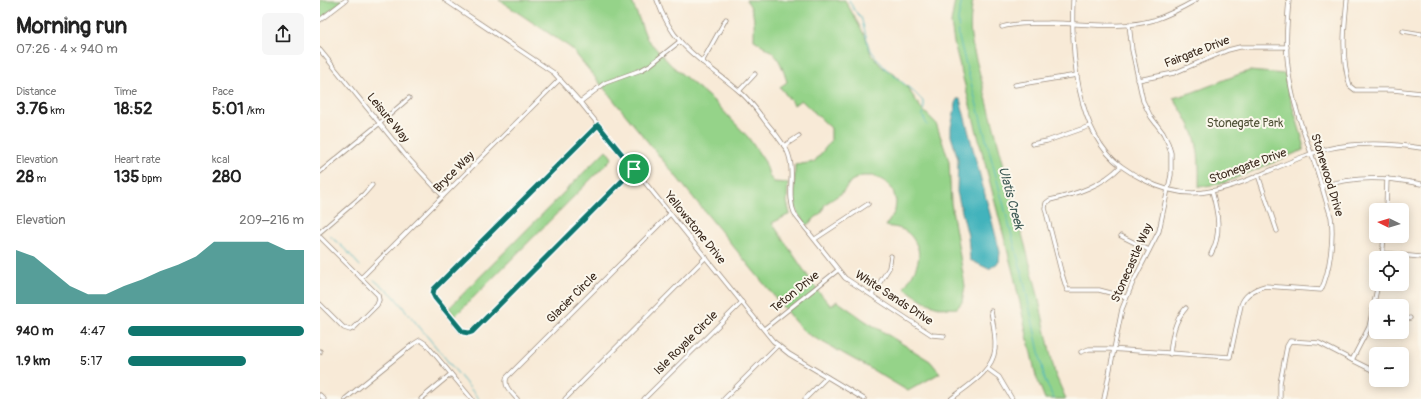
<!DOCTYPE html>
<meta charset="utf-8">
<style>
:root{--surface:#fff;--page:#f6f6f6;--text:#222;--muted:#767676;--accent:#0f766e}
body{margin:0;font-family:Pangolin,sans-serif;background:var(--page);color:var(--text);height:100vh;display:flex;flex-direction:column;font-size:15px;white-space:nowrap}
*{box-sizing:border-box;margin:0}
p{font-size:13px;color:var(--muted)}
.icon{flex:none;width:22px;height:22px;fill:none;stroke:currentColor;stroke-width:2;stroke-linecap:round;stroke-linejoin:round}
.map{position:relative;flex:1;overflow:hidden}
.side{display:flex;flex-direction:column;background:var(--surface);width:320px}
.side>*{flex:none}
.needle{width:26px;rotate:275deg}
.buttons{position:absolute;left:1049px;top:203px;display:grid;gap:8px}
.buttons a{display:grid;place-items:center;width:40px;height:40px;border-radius:6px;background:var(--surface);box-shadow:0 2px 10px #0003;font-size:20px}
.pin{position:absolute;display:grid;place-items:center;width:34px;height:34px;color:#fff;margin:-17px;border:2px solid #fff;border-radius:50%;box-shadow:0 1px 4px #0007}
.round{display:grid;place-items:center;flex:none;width:42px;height:42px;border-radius:6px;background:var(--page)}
.summary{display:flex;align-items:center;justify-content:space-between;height:68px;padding:0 16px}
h1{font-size:22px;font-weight:800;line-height:30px}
.metrics{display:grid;grid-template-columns:repeat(3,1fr);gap:6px;height:68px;padding:4px 16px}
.metrics div{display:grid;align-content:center}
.metrics b{font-size:17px;font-weight:800}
.metrics small{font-size:11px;font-weight:400}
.metrics p{font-size:11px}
.chart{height:112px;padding:8px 16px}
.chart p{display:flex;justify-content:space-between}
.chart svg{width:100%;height:72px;margin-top:4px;fill:var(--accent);opacity:.7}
ul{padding:0 16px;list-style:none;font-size:13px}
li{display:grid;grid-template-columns:64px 48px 1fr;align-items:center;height:30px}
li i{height:10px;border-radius:5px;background:var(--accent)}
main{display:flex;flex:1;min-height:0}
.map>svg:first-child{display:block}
.green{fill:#95d389;stroke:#687e54}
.water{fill:#43b3bc;stroke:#3f6e6d}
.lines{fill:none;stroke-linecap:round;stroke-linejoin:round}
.stream{stroke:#43b3bc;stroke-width:1}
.street-casing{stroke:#9a8a7a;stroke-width:5}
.street{stroke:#fff;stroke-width:3.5}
.route-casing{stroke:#fff;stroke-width:8}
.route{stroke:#0f766e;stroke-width:5}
.labels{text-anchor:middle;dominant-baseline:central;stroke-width:4;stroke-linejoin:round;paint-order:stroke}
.street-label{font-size:12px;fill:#3b2a1e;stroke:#fbf7ec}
.park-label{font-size:12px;fill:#525439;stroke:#fbf7ec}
.water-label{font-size:13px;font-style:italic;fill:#3e5a55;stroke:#fbf7ec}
</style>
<main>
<section class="side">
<div class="summary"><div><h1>Morning run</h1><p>07:26 · 4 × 940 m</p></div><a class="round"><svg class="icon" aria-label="share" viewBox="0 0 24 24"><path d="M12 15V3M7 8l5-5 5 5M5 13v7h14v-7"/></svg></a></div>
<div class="metrics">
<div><p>Distance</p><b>3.76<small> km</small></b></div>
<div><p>Time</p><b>18:52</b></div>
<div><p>Pace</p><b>5:01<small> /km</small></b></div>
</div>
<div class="metrics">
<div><p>Elevation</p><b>28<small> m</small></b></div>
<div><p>Heart rate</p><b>135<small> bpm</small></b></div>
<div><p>kcal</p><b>280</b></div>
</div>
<div class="chart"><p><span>Elevation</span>209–216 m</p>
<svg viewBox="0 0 160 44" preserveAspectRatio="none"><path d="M0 44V11L10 15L20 24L30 33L40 38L50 38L60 33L70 29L80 24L90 20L100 15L110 6L120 6L130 6L140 6L150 11L160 11V44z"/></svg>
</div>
<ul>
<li><b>940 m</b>4:47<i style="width:100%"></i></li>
<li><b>1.9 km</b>5:17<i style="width:67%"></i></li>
</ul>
</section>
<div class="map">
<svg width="1101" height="399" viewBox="0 0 1101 399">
<rect width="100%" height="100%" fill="#fbf7ec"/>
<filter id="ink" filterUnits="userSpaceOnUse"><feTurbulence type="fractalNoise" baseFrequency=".025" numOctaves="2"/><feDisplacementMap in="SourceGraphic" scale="8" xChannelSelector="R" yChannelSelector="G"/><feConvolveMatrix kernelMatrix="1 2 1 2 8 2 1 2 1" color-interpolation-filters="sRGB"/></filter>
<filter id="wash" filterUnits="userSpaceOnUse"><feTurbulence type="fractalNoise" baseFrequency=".012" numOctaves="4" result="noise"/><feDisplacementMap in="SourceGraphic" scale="16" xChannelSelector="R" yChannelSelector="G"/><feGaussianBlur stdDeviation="0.9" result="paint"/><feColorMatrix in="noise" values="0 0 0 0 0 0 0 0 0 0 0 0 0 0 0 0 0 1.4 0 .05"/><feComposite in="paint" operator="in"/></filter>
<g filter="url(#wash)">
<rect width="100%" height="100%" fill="#f8ead7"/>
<g class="green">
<polygon points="0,0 24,0 0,19"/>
<polygon points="179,0 310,0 313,4 327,39 351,65 395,102 428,137 445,162 448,171 449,176 454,182 468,183 467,202 470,214 452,223 498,291 511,306 517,301 544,320 610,361 620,373 588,391 546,366 486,333 476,323 251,48"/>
<path d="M426 0H525L546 38 551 54 562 67 573 73 587 87 601 108 616 123 620 135 629 161 631 203 645 286 642 302 637 308C613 310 603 300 584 288 593 274 605 258 595 242 592 236 587 231 581 229 576 227 571 227 566 226L575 211 576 202 573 190 565 181 553 176H542L531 181 522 193 505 204 502 212 487 225 478 214 474 203 475 165 494 162 511 141V128L481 100 474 105 460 87 467 82C459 56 457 54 434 40 434 26 436 11 426 0Z"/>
<path d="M635 0H653C650 17 649 31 653 48L716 287 735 374 746 399H725L716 376 694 276 634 43 631 23Z"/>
<path d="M929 71 965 74 968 91 984 144 983 150 904 183 879 187C880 145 877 133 853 98 879 92 903 79 929 71Z"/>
<polygon points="286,150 292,158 135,316 129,308"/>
</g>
<polygon class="water" points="637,99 640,99 680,252 679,262 669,269 650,260 648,236 637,192 638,159 631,136 631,127"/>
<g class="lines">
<g class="stream">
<polyline points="529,0 534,10 541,17 547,39 548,46 555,56 565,68 594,92 602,100 604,104 603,116 607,125"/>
<polyline points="642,0 638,19 639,38 703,277 725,380 734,399"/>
<polyline points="10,236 27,251 40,266"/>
<polyline points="54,280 72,294 87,312 159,399"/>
</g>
</g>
</g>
<g filter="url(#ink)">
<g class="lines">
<g class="street-casing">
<g id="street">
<polyline points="125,0 234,73 260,102 453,341 469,354 544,399"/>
<path d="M337 0C354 49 383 60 419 91 429 99 437 110 445 121 452 129 459 138 465 147 478 168 465 193 475 215L525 278 612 335 624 336"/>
<path d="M753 0C751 51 756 133 801 166 808 171 816 176 824 180 845 191 868 196 891 191 923 185 955 167 985 156 1022 141 1063 142 1101 148"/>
<path d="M1027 0C1024 29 1021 58 1030 86L1035 90H1073L1101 93"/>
<polyline points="0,20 26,0"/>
<path d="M682 27C697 22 714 24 730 23 765 23 800 30 834 20 849 15 862 8 876 0"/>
<polyline points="1083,31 1101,34"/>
<polyline points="0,50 86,156 123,196"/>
<polyline points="382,62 406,19"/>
<polyline points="818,80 854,73 908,50 920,47 967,47"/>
<polyline points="695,85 757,75"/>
<polyline points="419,91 435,74"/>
<polyline points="260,102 285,83 321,70 330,65 359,42"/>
<polyline points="278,125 114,289 113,294 115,298 141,331 147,333 152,332 314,169"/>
<polyline points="712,144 727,141 770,126"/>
<polyline points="464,146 479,136"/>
<path d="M801 166C782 186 756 194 730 200L726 203 725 208 741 271 747 290H779L806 297"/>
<polyline points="0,172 60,123 89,98"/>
<polyline points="938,175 957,231"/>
<path d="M1001 186C1038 176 1064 177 1101 184"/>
<polyline points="1066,210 1067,178"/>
<polyline points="0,232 44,194 52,185"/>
<polyline points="801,236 829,250"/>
<polyline points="0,237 58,295 59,300 57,305 34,328 30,330 24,328 0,304"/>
<polyline points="495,239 548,204"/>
<polyline points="1063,253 1100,257"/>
<path d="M891 254C902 234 898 213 892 191"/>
<polyline points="1062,258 1064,236"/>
<polyline points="41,278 240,79"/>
<polyline points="552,295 569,268 571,256"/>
<polyline points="1082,321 1090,318"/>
<polyline points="444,329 518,270"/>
<polyline points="0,352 0,351"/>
<path d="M761 352 769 349H789L910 357 921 305C925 294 934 289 945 286L1001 290C1010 272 1014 237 1011 217 1004 196 999 174 991 153 981 125 971 97 968 67 965 45 967 22 969 0"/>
<path d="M850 354C852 336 854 321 866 308"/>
<polyline points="1032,360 1056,372"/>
<polyline points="668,369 679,377 692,399"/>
<polyline points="0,395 4,399"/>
<polyline points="25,399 92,345 100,340 106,344 152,399"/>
<polyline points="101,399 131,374"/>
<path d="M197 399C191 392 183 386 187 377L350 214"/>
<polyline points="245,399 386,257"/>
<polyline points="324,399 422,302"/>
<polyline points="404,399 458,345"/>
<polyline points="485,399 507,377"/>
<path d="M631 399C647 386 673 372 675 349 676 337 673 323 671 311"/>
<polyline points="784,399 802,309 813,282 839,231 851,175 851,153 848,143 843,133 831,117 823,101 812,50 809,24"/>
<polyline points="960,399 960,383 967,346 970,341 999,343 1032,360 1049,327 1058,284"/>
</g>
</g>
<use href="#street" class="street"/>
</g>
</g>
<g class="lines" filter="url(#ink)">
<g class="route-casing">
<polygon id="route" points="278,125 314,169 152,332 149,333 143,332 115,298 113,294 114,289"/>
</g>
<use href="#route" class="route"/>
</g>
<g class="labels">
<g class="street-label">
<text transform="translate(877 52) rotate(-21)">Fairgate Drive</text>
<text transform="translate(68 118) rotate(51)">Leisure Way</text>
<text transform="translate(928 166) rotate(-20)">Stonegate Drive</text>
<text transform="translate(134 172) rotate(-45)">Bryce Way</text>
<text transform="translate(1007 175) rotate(73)">Stonewood Drive</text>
<text transform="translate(375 228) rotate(51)">Yellowstone Drive</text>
<text transform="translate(812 263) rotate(-66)">Stonecastle Way</text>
<text transform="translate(475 292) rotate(-39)">Teton Drive</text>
<text transform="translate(252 298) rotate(-45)">Glacier Circle</text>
<text transform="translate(574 298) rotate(33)">White Sands Drive</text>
<text transform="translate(366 343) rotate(-45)">Isle Royale Circle</text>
</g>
<g class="park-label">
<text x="925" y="123">Stonegate Park</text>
</g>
<g class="water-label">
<text transform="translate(691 198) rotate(75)">Ulatis Creek</text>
</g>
</g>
</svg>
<div class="buttons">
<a><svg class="needle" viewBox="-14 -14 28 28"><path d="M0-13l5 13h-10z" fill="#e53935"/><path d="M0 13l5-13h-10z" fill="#767676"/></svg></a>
<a><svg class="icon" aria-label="locate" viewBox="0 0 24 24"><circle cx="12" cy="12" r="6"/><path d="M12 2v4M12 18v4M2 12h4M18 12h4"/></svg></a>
<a>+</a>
<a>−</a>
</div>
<div class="pin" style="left:314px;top:169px;background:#1e9e55"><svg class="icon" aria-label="arrive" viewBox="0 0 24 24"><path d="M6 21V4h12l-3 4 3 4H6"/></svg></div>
</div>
</main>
